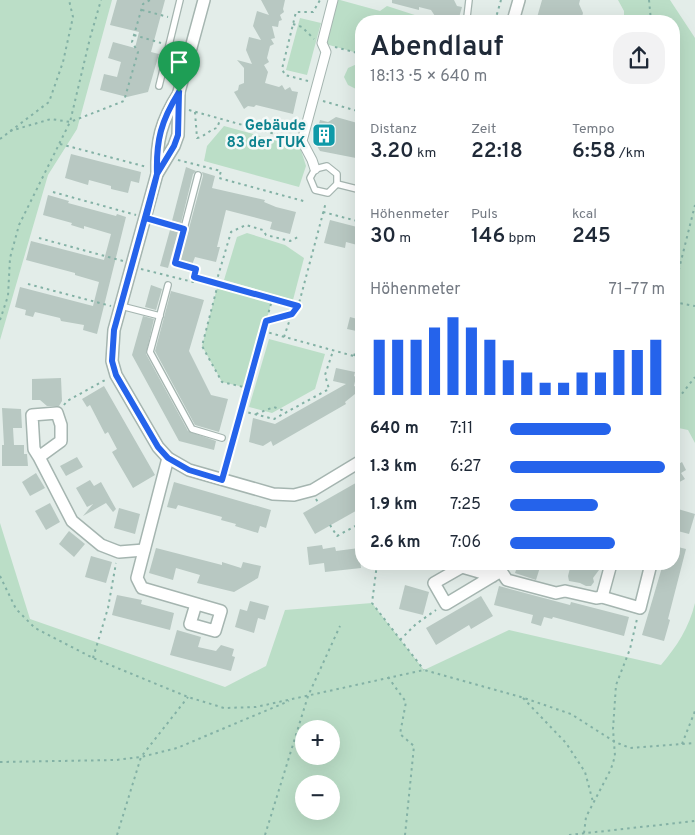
<!DOCTYPE html>
<html lang="de">
<meta charset="utf-8">
<style>
:root{--surface:#fff;--page:#f2f2f3;--text:#1f2937;--muted:#747a83;--accent:#2563eb}
body{margin:0;font-family:Overpass,sans-serif;background:var(--page);color:var(--text);height:100vh;display:flex;flex-direction:column;font-size:19px;white-space:nowrap}
*{box-sizing:border-box;margin:0}
p{font-size:16px;color:var(--muted)}
.icon{flex:none;width:28px;height:28px;fill:none;stroke:currentColor;stroke-width:2;stroke-linecap:round;stroke-linejoin:round}
.map{position:relative;flex:1;overflow:hidden}
.side{position:absolute;left:355px;top:15px;width:325px;height:555px;display:flex;flex-direction:column;background:var(--surface);border-radius:20px;box-shadow:0 5px 20px #0002}
.side>*{flex:none}
.tools{position:absolute;left:295px;top:720px;display:grid;gap:10px}
.tools a{display:grid;place-items:center;width:45px;height:45px;border-radius:50%;background:var(--surface);box-shadow:0 5px 20px #0002;font-size:25px}
.pin{position:absolute;display:grid;place-items:center;width:42px;height:42px;color:#fff;margin:-51px -21px;border-radius:50% 50% 50% 0;rotate:-45deg;box-shadow:0 0 5px #0007}
.pin .icon{rotate:45deg}
.round{display:grid;place-items:center;flex:none;width:52px;height:52px;border-radius:20px;background:var(--page)}
.overview{display:flex;align-items:center;justify-content:space-between;height:85px;padding:0 15px}
h1{font-size:28px;font-weight:600;line-height:38px}
.metrics{display:grid;grid-template-columns:repeat(3,1fr);gap:8px;height:85px;padding:5px 15px}
.metrics div{display:grid;align-content:center}
.metrics b{font-size:21px;font-weight:600}
.metrics small{font-size:14px;font-weight:400}
.metrics p{font-size:14px}
.chart{height:140px;padding:10px 15px}
.chart p{display:flex;justify-content:space-between}
.chart svg{width:100%;height:90px;margin-top:5px;stroke:var(--accent);stroke-width:6}
ul{padding:0 15px;list-style:none;font-size:16px}
li{display:grid;grid-template-columns:80px 60px 1fr;align-items:center;height:38px}
li i{height:12px;border-radius:6px;background:var(--accent)}
.map>svg:first-child{display:block}
.green{fill:#bbdec7;fill-rule:evenodd}
.building{fill:#b8c8c2}
.lines{fill:none;stroke-linecap:round;stroke-linejoin:round}
.service-casing{stroke:#a5b5b0;stroke-width:8}
.pedestrian-casing{stroke:#a5b5b0;stroke-width:11}
.minor-casing{stroke:#a5b5b0;stroke-width:14}
.path{stroke:#83b1a5;stroke-width:2;stroke-dasharray:2.5 4;stroke-linecap:butt}
.service{stroke:#fff;stroke-width:5.5}
.pedestrian{stroke:#fff;stroke-width:9}
.minor{stroke:#fff;stroke-width:11}
.route-casing{stroke:#fff;stroke-width:10}
.route{stroke:#2563eb;stroke-width:6}
.labels{text-anchor:middle;dominant-baseline:central;stroke-width:5;stroke-linejoin:round;paint-order:stroke}
.culture-label{font-size:15px;font-weight:bold;fill:#0d838f;stroke:#f4f9f7;text-anchor:end}
</style>
<div class="map">
<svg width="695" height="835" viewBox="0 0 695 835">
<rect width="100%" height="100%" fill="#e3ede9"/>
<g class="green">
<polygon points="0,0 112,0 77,129 48,175 0,340"/>
<polygon points="333,0 340,0 380,11 387,6 424,18 423,21 361,21 361,54 322,43"/>
<polygon points="618,0 670,0 695,38 695,443 688,430 674,427 674,247 680,223 674,221 674,21 624,21 624,11"/>
<polygon points="300,18 321,23 307,75 286,70"/>
<polygon points="357,64 361,66 361,88 356,89 348,85 344,77 348,68"/>
<polygon points="224,126 300,147 306,166 299,187 204,161 207,146"/>
<polygon points="247,233 285,245 304,258 293,300 224,280 237,237"/>
<polygon points="218,284 272,300 248,388 222,382 202,346"/>
<polygon points="269,339 325,354 315,389 272,413 249,407"/>
<path d="M0 523 30 619 225 687 266 666 285 610 372 603 424 670 509 630 661 665C677 646 689 628 695 603V835H0ZM304 729H331V756H304ZM304 784H331V811H304Z"/>
</g>
<g class="building">
<polygon points="117,0 165,0 151,52 159,54 148,92 127,97 100,90 104,74 117,77 121,62 108,58 113,42 135,48 139,32 110,25"/>
<polygon points="261,0 285,0 283,9 284,12 280,15 282,20 279,21 278,27 272,26 275,38 271,39 274,44 270,46 267,58 269,62 264,65 268,72 265,83 279,87 282,85 285,90 290,87 292,91 298,92 293,114 256,105 254,107 248,106 244,109 234,92 238,90 239,85 244,83 244,68 237,60 252,64 246,50 249,37 261,40 253,26 257,11 269,15"/>
<polygon points="392,0 454,0 457,6 462,7 458,21 433,21 435,16 431,10 419,7 419,10 392,3"/>
<polygon points="542,0 580,0 579,4 583,13 581,21 536,21"/>
<polygon points="336,117 361,124 361,159 320,151 314,141 320,120 328,122"/>
<polygon points="71,154 141,172 139,183 131,181 128,193 111,189 111,186 89,180 88,185 65,178"/>
<polygon points="186,167 196,171 193,174 181,223 172,221"/>
<polygon points="202,172 215,176 212,188 265,200 264,202 276,207 296,212 290,234 270,229 272,222 226,210 217,247 220,247 216,262 195,257 192,265 180,262 203,176"/>
<polygon points="48,195 69,201 68,203 116,216 117,214 126,217 97,334 83,330 84,325 61,321 60,318 35,312 33,317 25,315 26,310 15,307 20,287 93,306 99,282 75,275 75,273 26,260 31,241 104,260 111,234 84,226 84,229 71,225 72,223 43,215"/>
<polygon points="330,220 361,228 361,246 346,242 345,248 324,243"/>
<polygon points="170,230 178,232 168,268 160,266"/>
<polygon points="151,285 162,289 156,310 145,307"/>
<polygon points="171,291 204,300 189,351 211,395 228,399 219,432 195,425 155,351"/>
<polygon points="143,316 154,319 146,354 188,431 216,441 214,450 179,441 132,355"/>
<polygon points="350,317 361,320 361,332 347,329"/>
<polygon points="336,368 355,372 354,376 356,377 354,386 357,387 355,394 345,402 346,404 273,446 271,441 263,446 249,442 253,418 275,424 346,384 333,381"/>
<polygon points="61,378 62,401 59,406 47,406 40,400 32,400 32,379"/>
<polygon points="104,386 155,475 133,488 112,452 117,449 108,432 105,434 90,405 87,407 82,399"/>
<polygon points="2,408 21,409 22,428 13,428 14,445 24,445 24,454 27,454 28,466 2,466 2,445 4,445"/>
<polygon points="77,457 83,467 66,476 60,466"/>
<polygon points="674,460 677,465 682,462 686,470 681,473 685,479 674,485"/>
<polygon points="36,473 45,488 30,496 22,482"/>
<polygon points="90,480 94,486 101,482 116,509 113,512 106,503 83,516 93,504 87,507 76,488"/>
<polygon points="361,480 361,508 315,534 303,513"/>
<polygon points="174,482 271,510 266,528 260,526 258,533 235,526 236,524 221,520 222,517 178,505 176,509 167,507"/>
<polygon points="50,503 60,522 46,530 35,511"/>
<polygon points="119,508 140,514 135,534 114,528"/>
<polygon points="678,509 695,514 689,534 674,530"/>
<polygon points="69,531 85,544 74,557 59,544"/>
<polygon points="322,545 323,549 335,547 336,551 359,548 361,568 325,572 324,563 309,565 307,547"/>
<polygon points="674,546 686,549 668,619 670,620 664,641 642,635 663,564 674,564"/>
<polygon points="156,548 222,565 222,562 241,568 243,562 261,566 258,578 234,592 197,583 200,575 176,568 173,580 149,573"/>
<polygon points="91,556 112,562 106,583 85,577"/>
<polygon points="518,564 541,564 536,580 515,573"/>
<polygon points="571,564 599,564 599,570 593,578 594,582 591,586 586,586 580,583 569,581 568,576"/>
<polygon points="405,585 429,592 423,615 399,609"/>
<polygon points="499,586 570,605 571,602 629,617 624,636 553,617 552,619 544,617 541,626 531,623 533,615 494,605"/>
<polygon points="117,595 142,600 141,604 174,613 170,630 112,615"/>
<polygon points="481,596 493,616 471,629 469,625 436,645 426,628"/>
<polygon points="250,601 269,606 265,620 258,618 254,633 235,627 240,609 247,611"/>
<polygon points="177,630 201,637 198,647 216,651 221,645 234,649 232,656 235,657 231,671 170,655"/>
</g>
<g class="lines">
<g class="service-casing">
<g id="service">
<polyline points="469,0 467,17 474,21"/>
<polyline points="159,86 180,0"/>
<polygon points="327,166 337,174 337,184 328,193 315,190 310,178 315,169"/>
<polyline points="337,184 361,190"/>
<polyline points="145,218 184,229"/>
<polyline points="175,263 198,175"/>
<polyline points="168,285 150,352 192,429 222,438"/>
<polyline points="121,306 160,316"/>
</g>
</g>
<g class="pedestrian-casing">
<polyline id="pedestrian" points="315,169 312,160 302,141 326,52 322,43 333,0"/>
</g>
<g class="minor-casing">
<g id="minor">
<polyline points="204,0 179,92 178,135 174,146 157,174 114,330 112,361 116,375 158,447 168,458 189,470 273,494 294,495 313,490 361,461"/>
<polyline points="513,21 519,0"/>
<path d="M157 174C156 141 161 121 179 93"/>
<polyline points="39,457 34,449 32,415 57,413 61,425 61,441 39,457 72,521 101,545 119,552 144,550"/>
<polyline points="168,458 137,578 142,588 221,611 215,631 190,624 196,604"/>
<polyline points="501,571 507,580 556,593 565,591 596,598 602,597 640,608 651,564"/>
<polyline points="493,576 462,567 434,583 446,604 501,571 503,565"/>
<polyline points="602,597 611,564"/>
</g>
</g>
<g class="path">
<polyline points="649,0 651,21"/>
<polyline points="142,10 168,17"/>
<polyline points="495,21 501,0"/>
<polyline points="293,24 302,27 314,39"/>
<polyline points="134,35 161,43"/>
<polyline points="335,47 361,54"/>
<polyline points="308,81 285,75 282,69 296,12 313,12 320,0"/>
<polyline points="323,101 361,112"/>
<polyline points="189,110 293,139"/>
<path d="M195 112 197 138C204 137 209 130 217 128L220 120"/>
<polyline points="10,131 51,119 70,122 124,101 138,52 132,42 143,4 150,0"/>
<polyline points="0,139 49,102 63,62 73,17 69,0"/>
<polyline points="60,144 147,167"/>
<polyline points="178,160 221,171 219,178 307,202"/>
<polyline points="53,192 136,215"/>
<polyline points="323,212 361,222"/>
<polyline points="39,238 123,261"/>
<polyline points="183,265 196,269 194,277"/>
<polyline points="141,269 193,282 194,277 298,307"/>
<polyline points="216,283 231,232 246,225 263,230 266,235 290,241 298,237"/>
<polyline points="28,284 111,306"/>
<polyline points="218,284 202,346 222,382 248,388"/>
<polyline points="674,289 695,205"/>
<polyline points="674,302 695,306"/>
<polyline points="0,320 8,296 10,258 19,225 70,122 90,38 101,0"/>
<polyline points="266,321 292,313"/>
<polyline points="263,331 361,358"/>
<polyline points="284,337 292,313 298,307 326,202"/>
<polyline points="354,356 357,347 361,344"/>
<polyline points="674,404 695,377"/>
<polyline points="64,405 67,401 107,379"/>
<polyline points="242,411 274,419 329,389 325,375 333,351"/>
<polyline points="256,414 274,407 287,412"/>
<polyline points="226,469 272,300"/>
<polyline points="316,499 319,504"/>
<polyline points="330,525 337,536 361,523"/>
<polyline points="377,564 372,603 424,670"/>
<polyline points="0,576 16,609 35,628 93,658 188,697 224,708 256,707 424,670 521,697 571,714 615,742 630,748 695,743"/>
<polyline points="400,640 416,624 436,610"/>
<polyline points="93,658 108,608 116,563"/>
<polyline points="388,677 406,702 400,734 414,746 405,835"/>
<polyline points="523,698 566,743 585,772 593,802"/>
<polyline points="682,744 695,711"/>
<polyline points="0,762 116,760 141,757 177,748 289,701"/>
<polyline points="584,833 586,817 611,769 615,756 613,729 616,685 630,649 637,619"/>
<polyline points="117,835 141,757 188,697"/>
<polyline points="265,835 308,696 340,626"/>
<polyline points="569,835 695,821"/>
</g>
<use href="#service" class="service"/>
<use href="#pedestrian" class="pedestrian"/>
<use href="#minor" class="minor"/>
</g>
<g class="lines">
<g class="route-casing">
<path id="route" d="M179 92C161 121 156 140 157 174L114 330 112 361 116 375 158 447 168 458 189 470 222 480 266 321 292 314 298 306 194 277 196 269 175 263 184 229 146 218 157 174 174 146 178 135 179 92"/>
</g>
<use href="#route" class="route"/>
</g>
<defs>
<g id="building-square" transform="scale(1.25)"><rect x="-9" y="-9" width="18" height="18" rx="4" fill="#0f9aa8" stroke="#f4f9f7"/><path d="M-4-6H4V6H1V3H-1V6H-4ZM-2.5-4.3h1.7v1.8h-1.7ZM.8-4.3h1.7v1.8H.8ZM-2.5-1h1.7V.8h-1.7ZM.8-1h1.7V.8H.8Z" fill="#fff"/></g>
</defs>
<g fill-rule="evenodd">
<use href="#building-square" x="324" y="135"/>
</g>
<g class="labels">
<g class="culture-label">
<text x="306" y="126">Gebäude<tspan x="306" dy="17">83 der TUK</tspan></text>
</g>
</g>
</svg>
<div class="tools">
<a>+</a>
<a>−</a>
</div>
<div class="pin" style="left:179px;top:92px;background:#1e9e55"><svg class="icon" aria-label="arrive" viewBox="0 0 24 24"><path d="M6 21V4h12l-3 4 3 4H6"/></svg></div>
<section class="side">
<div class="overview"><div><h1>Abendlauf</h1><p>18:13 · 5 × 640 m</p></div><a class="round"><svg class="icon" aria-label="share" viewBox="0 0 24 24"><path d="M12 15V3M7 8l5-5 5 5M5 13v7h14v-7"/></svg></a></div>
<div class="metrics">
<div><p>Distanz</p><b>3.20<small> km</small></b></div>
<div><p>Zeit</p><b>22:18</b></div>
<div><p>Tempo</p><b>6:58<small> /km</small></b></div>
</div>
<div class="metrics">
<div><p>Höhenmeter</p><b>30<small> m</small></b></div>
<div><p>Puls</p><b>146<small> bpm</small></b></div>
<div><p>kcal</p><b>245</b></div>
</div>
<div class="chart"><p><span>Höhenmeter</span>71–77 m</p>
<svg viewBox="0 0 160 44" preserveAspectRatio="none"><path d="M5 44V17M15 44V17M25 44V17M35 44V11M45 44V6M55 44V11M65 44V17M75 44V27M85 44V33M95 44V38M105 44V38M115 44V33M125 44V33M135 44V22M145 44V22M155 44V17"/></svg>
</div>
<ul>
<li><b>640 m</b>7:11<i style="width:65%"></i></li>
<li><b>1.3 km</b>6:27<i style="width:100%"></i></li>
<li><b>1.9 km</b>7:25<i style="width:57%"></i></li>
<li><b>2.6 km</b>7:06<i style="width:68%"></i></li>
</ul>
</section>
</div>
